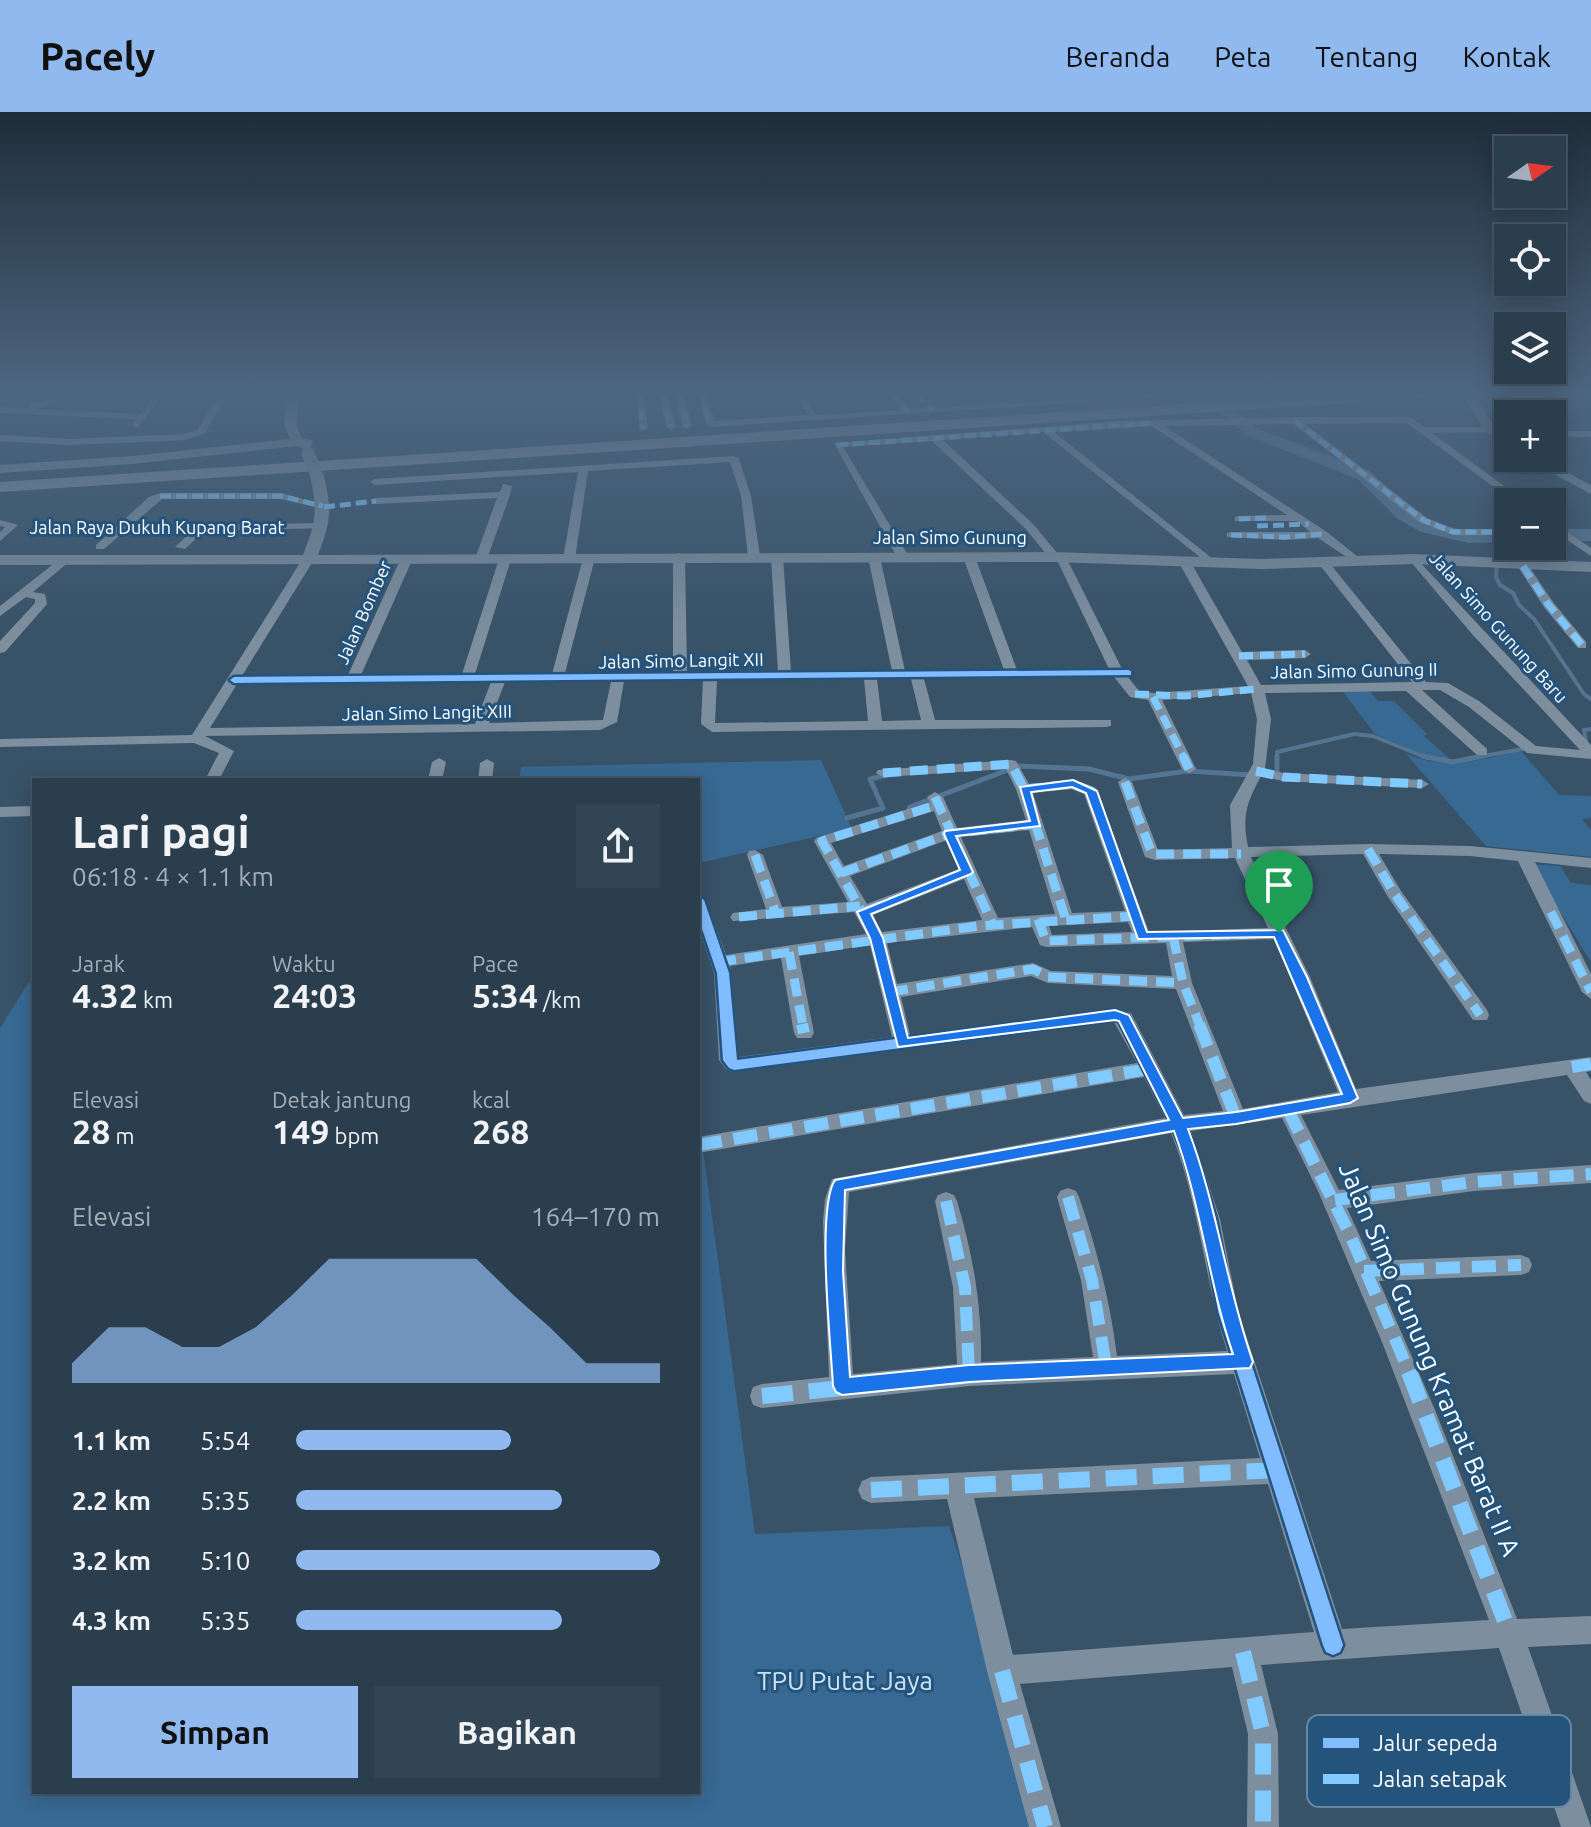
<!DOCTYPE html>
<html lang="id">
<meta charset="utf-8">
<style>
:root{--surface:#2a3e4e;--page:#324555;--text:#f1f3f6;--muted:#a5aeb6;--line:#465766;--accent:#90b9f0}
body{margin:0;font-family:Ubuntu,sans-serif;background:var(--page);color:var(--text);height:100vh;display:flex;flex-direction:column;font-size:30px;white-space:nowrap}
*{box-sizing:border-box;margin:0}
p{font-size:26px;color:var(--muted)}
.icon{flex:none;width:44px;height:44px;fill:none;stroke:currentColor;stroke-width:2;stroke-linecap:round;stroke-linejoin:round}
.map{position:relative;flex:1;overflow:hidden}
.side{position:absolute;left:32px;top:666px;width:668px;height:1016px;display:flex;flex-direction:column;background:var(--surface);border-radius:0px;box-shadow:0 4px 20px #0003,0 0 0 2px var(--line)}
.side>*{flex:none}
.needle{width:52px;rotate:76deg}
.controls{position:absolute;left:1494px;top:24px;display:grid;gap:16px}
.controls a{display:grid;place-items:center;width:72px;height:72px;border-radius:0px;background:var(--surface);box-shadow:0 4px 20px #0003,0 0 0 2px var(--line);font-size:40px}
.pin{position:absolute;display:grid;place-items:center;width:68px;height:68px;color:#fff;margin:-82px -34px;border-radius:50% 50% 50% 0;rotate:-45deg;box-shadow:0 0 8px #0007}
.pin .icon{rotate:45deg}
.round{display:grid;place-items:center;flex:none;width:84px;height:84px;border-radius:0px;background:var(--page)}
.headline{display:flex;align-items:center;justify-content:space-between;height:136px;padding:0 40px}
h1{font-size:44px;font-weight:700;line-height:60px}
.metrics{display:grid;grid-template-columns:repeat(3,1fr);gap:12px;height:136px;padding:8px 40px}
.metrics div{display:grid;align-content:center}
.metrics b{font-size:34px;font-weight:700}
.metrics small{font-size:22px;font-weight:400}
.metrics p{font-size:22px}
.chart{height:224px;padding:16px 40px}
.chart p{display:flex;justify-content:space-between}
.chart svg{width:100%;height:144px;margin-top:8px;fill:var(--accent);opacity:.7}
.button{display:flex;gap:16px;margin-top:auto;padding:16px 40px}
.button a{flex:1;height:92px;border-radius:0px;background:var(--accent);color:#111;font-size:32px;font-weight:700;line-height:92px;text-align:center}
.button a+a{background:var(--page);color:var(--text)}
ul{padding:0 40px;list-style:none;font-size:26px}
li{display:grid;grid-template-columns:128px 96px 1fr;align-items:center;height:60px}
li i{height:20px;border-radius:10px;background:var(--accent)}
header{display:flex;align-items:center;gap:48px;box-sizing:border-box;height:112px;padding:0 40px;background:var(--accent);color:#111}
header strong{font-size:38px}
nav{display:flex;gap:44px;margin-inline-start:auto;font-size:28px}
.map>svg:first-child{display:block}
.green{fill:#386993}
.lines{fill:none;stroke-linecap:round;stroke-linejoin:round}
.stream-far1{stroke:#537591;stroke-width:4}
.stream{stroke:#537591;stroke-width:5}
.river{fill:#537591;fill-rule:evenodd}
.street{fill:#7d8f9f;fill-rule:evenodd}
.secondary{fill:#798c9b;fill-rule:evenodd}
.highway{fill:#7f909f;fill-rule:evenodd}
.secondary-bridge{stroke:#798c9b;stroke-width:13}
.quiet-far4{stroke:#80caff;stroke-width:5;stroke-dasharray:11 5;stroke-linecap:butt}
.quiet-far3{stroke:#80caff;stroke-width:7;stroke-dasharray:14 7;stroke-linecap:butt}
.quiet-far2{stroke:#80caff;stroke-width:9;stroke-dasharray:18 9;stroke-linecap:butt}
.quiet-far1{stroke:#80caff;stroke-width:12;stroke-dasharray:24 12;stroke-linecap:butt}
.quiet{stroke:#80caff;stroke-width:16;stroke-dasharray:31 16;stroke-linecap:butt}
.cycleway-casing{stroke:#24537c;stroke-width:5}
.cycleway{fill:#80bcff;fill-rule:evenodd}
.route{fill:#1a73e8;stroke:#fff;stroke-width:2;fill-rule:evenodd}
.labels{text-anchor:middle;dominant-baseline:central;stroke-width:6;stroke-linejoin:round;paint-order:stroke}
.far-street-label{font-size:18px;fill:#fff;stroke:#24537c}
.near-street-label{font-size:26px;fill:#fff;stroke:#24537c}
.near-park-label{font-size:26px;fill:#cbe2f4;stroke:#24537c}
.key{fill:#24537c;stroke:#6687a3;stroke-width:2}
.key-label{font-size:22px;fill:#fff}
</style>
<header>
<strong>Pacely</strong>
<nav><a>Beranda</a><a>Peta</a><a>Tentang</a><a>Kontak</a></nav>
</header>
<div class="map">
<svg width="1591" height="1715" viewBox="0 0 1591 1715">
<rect width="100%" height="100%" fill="#385268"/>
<g class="green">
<polygon points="1341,577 1368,577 1378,589 1394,589 1427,622 1424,624 1451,648 1432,647 1375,622"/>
<path d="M1521 639 1559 683 1591 684V706L1582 707 1591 718V745L1486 734 1406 642C1452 659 1477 648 1521 639Z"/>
<polygon points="821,648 852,717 698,751 698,668 519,668 521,655"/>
<polygon points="1531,752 1560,754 1571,771 1591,773 1591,850"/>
<polygon points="29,870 34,870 34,1680 698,1680 698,1001 755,1422 949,1414 1049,1715 0,1715 0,916"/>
</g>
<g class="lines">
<g class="stream-far1">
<polyline points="1497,453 1496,465 1500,473 1513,481 1519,493 1534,507 1584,582 1591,587"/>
<polyline points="1586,629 1584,618 1591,617"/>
<polyline points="1277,646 1277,640 1354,622 1373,624 1427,646"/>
<polyline points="1473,646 1528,636"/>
</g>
<g class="stream">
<polyline points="1422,644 1452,650 1484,644"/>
<polyline points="1273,662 1277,661 1277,644"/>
<polyline points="908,701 910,695 1018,654 1089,657 1129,667 1188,659 1251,663"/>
<polyline points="847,706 883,696 870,667 887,663"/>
</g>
<g class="river">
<polygon points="1198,281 1215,281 1258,317 1370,359 1412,399 1434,412 1469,419 1508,418 1508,430 1469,431 1421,420 1398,407 1358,367 1246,323"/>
<rect x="1552" y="417" width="39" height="12"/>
</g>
<g class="street">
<polygon points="0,281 9,281 0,286"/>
<polygon points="70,281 84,281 34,297 141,302 154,284 121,281 165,281 137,316 132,313 137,307 0,301 0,295 29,297 29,293"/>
<polygon points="220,281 228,281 205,321 185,328 70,333 0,329 0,323 70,327 184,322 198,317"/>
<polygon points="636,281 684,281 692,314 687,317 682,314 676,284 668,284 676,315 671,318 666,315 659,284 645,284 648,317 640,319"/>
<polygon points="697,281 705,281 715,309 808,303 794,281 802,281 816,303 902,298 889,281 898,281 910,297 1170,281 1220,281 711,315 706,312"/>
<path d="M1294 305H1409L1425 315H1493L1490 320 1432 321 1526 390H1514L1407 311 1305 312 1427 406 1454 417H1508V423H1453L1419 410 1294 312 1164 314 1327 420 1358 445V449L1354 450 1318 426 1284 428 1227 425V421L1231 420H1310L1297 409H1235V405L1239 404 1287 403 1152 314 1054 320 1214 448 1216 450 1210 453 1043 320 943 328 1034 413 1058 442 1065 443 1122 557 1133 558V564L1128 565 1139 579 1153 581 1248 574 1178 449 1184 446 1190 449 1242 540 1305 538 1311 542 1305 546 1247 548 1261 573 1412 570 1319 452 1317 450 1323 447 1327 448 1426 570 1448 571 1479 589 1536 634 1580 638 1472 522 1410 449V445L1414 444 1591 633V647L1527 641 1469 595 1440 578H1422L1487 637V643H1477L1406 579 1265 581 1271 607 1265 657 1283 661 1422 668 1429 672 1422 676 1283 669 1261 664C1246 692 1242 704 1248 735L1368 732 1470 734 1591 746V756L1535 750 1591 862V887L1582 880 1518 749 1470 744 1379 742 1401 779 1487 898 1489 903 1487 908H1473L1388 785 1363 742 1251 745 1310 865 1356 977 1591 945V959L1586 960 1591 968V992L1584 989 1567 963 1301 1003 1339 1078 1474 1061 1591 1053V1071L1474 1079 1347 1096 1371 1149 1521 1143 1529 1146 1532 1153 1529 1160 1521 1163 1379 1169 1435 1298 1517 1507 1591 1504V1532L1528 1535 1591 1715H1561L1499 1536 1261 1553 1278 1622 1279 1715H1247L1248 1622 1232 1555 1020 1572 1061 1715H1029L987 1559 947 1387 871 1391 862 1387 858 1378 862 1369 871 1365 1260 1346 1234 1262 969 1274 762 1296 753 1293 750 1284 753 1275 762 1272 829 1265 823 1109 825 1087 832 1067 1165 1006 1144 965 698 1041V1025L1137 951 1114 910 734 960 727 958 719 948 714 861 698 813V783L706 788 726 843 866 822 854 800 733 809 730 805 733 801 766 797 747 743 749 739 755 738 763 743 782 795 848 790 814 729 816 726 930 690 927 685 935 680 943 685 957 716 1026 708 1016 677 1006 657 883 665 876 661 878 658 1011 648 1016 649 1029 672 1073 668 1096 676 1149 820 1268 816 1235 746 1155 748 1145 745 1118 670 1125 666 1132 670 1158 738 1232 736 1230 693 1253 652 1257 607 1251 581 1162 588 1196 657 1189 661 1182 657 1148 588 1130 585 1114 565 924 567 935 608H1111V614L1106 615 712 620 701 612 703 568 624 569 617 610 600 618 205 624 234 639 219 668H205L219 641 194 631 0 635V627L192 623 303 446 309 443 315 446 242 564 348 563 401 446 407 443 413 446 361 563 462 562 499 447 505 444 511 447 475 562H552L583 446 589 443 595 446 565 561H673V444L679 441 685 444 687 560H778L771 445 777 442 783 445 791 560 892 559 868 445 874 442 880 445 905 559 1004 558 963 445 969 442 975 445 1017 558 1109 557 1057 448 1050 447 1026 417 932 329 843 335 909 445 903 448 897 445 834 331 1118 309ZM864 567 868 609 715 611 717 568ZM877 567H911L921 608 882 609ZM552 569H611L603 608 489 611 505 570ZM491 570 475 612 210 616 237 572ZM1071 677 1084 682 1125 799 1072 801 1033 681ZM934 699 942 719 844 754 831 731ZM1029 718 1055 802 998 806 961 725ZM947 728 959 757 867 792 850 764ZM964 767 982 808 882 820 873 803ZM1128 810 1132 820 1052 823 1049 814ZM1032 815 1040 833 1046 835 1166 831 1172 864 1051 859 1033 851 897 872 887 831ZM1274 827 1338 980 1243 997 1192 871 1183 830ZM870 833 892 925 739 945 730 854 781 846 794 921 797 926H811L814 921 799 844ZM1031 864 1048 871 1176 877 1223 999 1184 1003 1131 901 1115 896 910 923 901 885ZM1282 1006 1318 1079 1382 1230 1489 1508 1342 1517 1238 1199 1220 1107 1191 1019ZM1171 1021C1200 1092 1204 1167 1227 1239L1117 1244C1110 1189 1097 1137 1079 1085L1076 1079 1068 1076 1060 1079 1057 1085 1081 1168 1093 1245 981 1250C982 1195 973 1142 957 1089L954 1083 946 1080 938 1083 935 1089 953 1175 957 1252 853 1262 845 1138 849 1080ZM1268 1372 1314 1520 1013 1543 974 1386Z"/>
<rect x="1552" y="319" width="39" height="6"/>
<polygon points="734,344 739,347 751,384 760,444 754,447 748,444 741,384 730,350 588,359 575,447 569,450 563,447 578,360 375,373 370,370 375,367"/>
<polygon points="503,372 512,374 510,383 487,447 481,450 475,447 497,386 376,392 371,389 376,386 500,380"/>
<polygon points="160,381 281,381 328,394 323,397 281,387 162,387 104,437 96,437 96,433 149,385"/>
<polygon points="0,408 18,413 0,429 0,420 5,415 0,414"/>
<polygon points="1552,410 1591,436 1591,444 1552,418"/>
<polygon points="322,411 327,414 326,416 209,419 202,421 185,437 175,435 194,417 209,413"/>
<polygon points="61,446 71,448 33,480 45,482 47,492 5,540 0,541 0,529 35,491 35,487 26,485 0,504 0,494"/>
<polygon points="1518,450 1526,450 1553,490 1586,530 1586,536 1578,536 1544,495 1516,452"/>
<polygon points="439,646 446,650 442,668 428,668 432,650"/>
<polygon points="487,647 494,651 492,668 478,668 480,651"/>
<polygon points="34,694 34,704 0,705 0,695"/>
</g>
<g class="secondary">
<polygon points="288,281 300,281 296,312 302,326 313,329 310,338 296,334 133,352 0,361 0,353 133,344 290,327 284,312"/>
<polygon points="1461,281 1473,281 1495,315 1508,325 1508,335 1486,320"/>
<polygon points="1524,346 1540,346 1591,373 1591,382"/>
<path d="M317 360 324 364C332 398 331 410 318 443L1054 440 1261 447 1414 442 1591 450V460L1414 452 1261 457 1054 450 0 453V443H303C316 410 318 398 310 364Z"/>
</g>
<polygon class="highway" points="1350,281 1431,281 1424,286 0,380 0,370"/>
<polyline class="secondary-bridge" points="308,341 317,364"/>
<g class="quiet-far4">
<polyline points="640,281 643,317"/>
<polyline points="663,281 671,315"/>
<polyline points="680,281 687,314"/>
<polyline points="701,281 709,311"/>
<polyline points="893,281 908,300"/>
<polyline points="918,281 933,298"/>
<polyline points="1294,308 1423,408 1453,420 1508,420"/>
<polyline points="837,333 1153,311"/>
<polyline points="160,384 281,384 323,394"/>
<polyline points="324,395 376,389"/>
<polyline points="1239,407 1267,406"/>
<polyline points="1257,414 1309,412"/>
<polyline points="1552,416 1557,416"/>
<polyline points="1231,423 1284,425 1323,422"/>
</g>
<g class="quiet-far3">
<polyline points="1523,454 1548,492 1582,533"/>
<polyline points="1239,544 1305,542"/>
<polyline points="1135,582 1185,584 1257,577"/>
<polyline points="1153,585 1184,646"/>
</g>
<g class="quiet-far2">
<polyline points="1183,644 1189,657"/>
<polyline points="1256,659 1283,665 1422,672"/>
<polyline points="883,661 1011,652 1024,677"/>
<polyline points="1125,670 1152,742 1241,742"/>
<polyline points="935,685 992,811"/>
<polyline points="1368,737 1394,781 1480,903"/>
<polyline points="755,743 776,802"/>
<polyline points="841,761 949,722 1036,712"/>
<polyline points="864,800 967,760"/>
<polyline points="1551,800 1591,880"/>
<polyline points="739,805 860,794"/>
<polyline points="1065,805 1024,677 1073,672 1091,679 1142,824"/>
<polyline points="1038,807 1046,829 1279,821"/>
<polyline points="1173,824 1183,871 1200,914"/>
<polyline points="789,840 803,914"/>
<polyline points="718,850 978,814 1135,804"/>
<polyline points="890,880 1033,857 1048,865 1183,871"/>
<polyline points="899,914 877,826 822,729 937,693"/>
</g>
<g class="quiet-far1">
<polyline points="802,912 804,921"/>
<polyline points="898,912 903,932"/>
<polyline points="1199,912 1236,1006"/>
<polyline points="1572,955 1591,952"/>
<polyline points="1288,998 1351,1125 1410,1262"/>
<polyline points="698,1033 1148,957"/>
<polyline points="1068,1085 1092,1168 1106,1254"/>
<polyline points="1335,1088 1474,1070 1591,1062"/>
<polyline points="946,1089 965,1175 969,1262"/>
<polyline points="1364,1159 1521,1153"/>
<path d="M841 1262C837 1205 823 1128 840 1073L1178 1012 1236 1006 1350 986"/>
<polyline points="964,1262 1244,1250"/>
</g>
<g class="quiet">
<polyline points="841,1260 842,1274"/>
<polyline points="1409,1260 1510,1522"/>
<polyline points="762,1284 1004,1260"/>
<polyline points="871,1378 1278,1358"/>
<polyline points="1243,1540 1263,1622 1263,1715"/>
<polyline points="1002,1559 1045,1715"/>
</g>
<g class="cycleway-casing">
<g id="cycleway">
<polygon points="1128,558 1131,559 1131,563 234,571 230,568 234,565"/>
<polygon points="698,784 704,788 729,861 737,948 1115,898 1128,903 1185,1012 1196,1039 1216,1107 1234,1199 1343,1533 1340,1540 1333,1543 1326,1540 1323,1533 1218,1199 1202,1107 1182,1039 1171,1012 1119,909 1115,908 734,958 729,956 723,948 717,861 698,805"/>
</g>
</g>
<use href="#cycleway" class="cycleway"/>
</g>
<linearGradient id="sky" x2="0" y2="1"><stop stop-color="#1f2d39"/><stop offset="0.54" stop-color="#4d6680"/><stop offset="1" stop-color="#4d6680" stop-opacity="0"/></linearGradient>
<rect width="1591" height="521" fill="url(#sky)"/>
<path class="route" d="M1073 668 1097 679 1147 820 1283 818 1307 865 1358 986 1350 991 1236 1012 1188 1017C1217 1093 1226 1173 1253 1250L1250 1256 969 1270 842 1283 836 1280 833 1274C831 1234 816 1096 835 1068L1169 1008 1119 909 1115 908 898 935 870 826 857 800 960 758 944 722 945 719 1030 709 1020 675ZM1072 675 1086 681 1138 827 1274 825 1342 982 1236 1000 1183 1006 1129 903 1115 898 908 926 883 826 871 802 971 762 973 760 956 724 1040 714 1031 680ZM1174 1019C1201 1092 1208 1169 1233 1242L969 1253 850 1265 843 1159 845 1078Z"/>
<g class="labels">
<g class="far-street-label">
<text x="157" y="415">Jalan Raya Dukuh Kupang Barat</text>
<text x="950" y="425">Jalan Simo Gunung</text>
<text transform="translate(363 500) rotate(-66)">Jalan Bomber</text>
<text transform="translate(1499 515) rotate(48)">Jalan Simo Gunung Baru</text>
<text transform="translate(681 548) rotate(-1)">Jalan Simo Langit XII</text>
<text transform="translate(1354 558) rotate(-1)">Jalan Simo Gunung II</text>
<text transform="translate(427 600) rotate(-1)">Jalan Simo Langit XIII</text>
</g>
<g class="near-street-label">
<text transform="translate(1430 1247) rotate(67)">Jalan Simo Gunung Kramat Barat II A</text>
</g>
<g class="near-park-label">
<text x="845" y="1568">TPU Putat Jaya</text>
</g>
</g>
<rect x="1307" y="1603" width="264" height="92" rx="12" class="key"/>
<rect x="1323" y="1626" width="36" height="10" fill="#80bcff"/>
<rect x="1323" y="1662" width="36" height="10" fill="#80caff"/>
<g class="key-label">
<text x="1373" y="1639">Jalur sepeda</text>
<text x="1373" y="1675">Jalan setapak</text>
</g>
</svg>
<div class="controls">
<a><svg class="needle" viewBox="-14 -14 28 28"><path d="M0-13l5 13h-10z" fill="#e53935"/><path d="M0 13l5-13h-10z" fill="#a5aeb6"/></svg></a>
<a><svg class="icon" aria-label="locate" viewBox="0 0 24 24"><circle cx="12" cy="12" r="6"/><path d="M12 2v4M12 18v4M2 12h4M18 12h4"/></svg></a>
<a><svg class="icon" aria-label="layers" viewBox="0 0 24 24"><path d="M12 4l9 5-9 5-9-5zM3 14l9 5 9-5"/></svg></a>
<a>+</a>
<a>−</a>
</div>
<div class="pin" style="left:1279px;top:821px;background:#1e9e55"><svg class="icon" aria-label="arrive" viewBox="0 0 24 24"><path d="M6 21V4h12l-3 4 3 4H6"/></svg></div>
<section class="side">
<div class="headline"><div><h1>Lari pagi</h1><p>06:18 · 4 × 1.1 km</p></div><a class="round"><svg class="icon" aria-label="share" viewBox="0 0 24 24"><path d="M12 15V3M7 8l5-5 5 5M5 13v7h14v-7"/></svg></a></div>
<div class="metrics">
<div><p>Jarak</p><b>4.32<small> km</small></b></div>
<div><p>Waktu</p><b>24:03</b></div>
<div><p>Pace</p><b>5:34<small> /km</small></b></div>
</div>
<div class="metrics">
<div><p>Elevasi</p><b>28<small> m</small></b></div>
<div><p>Detak jantung</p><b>149<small> bpm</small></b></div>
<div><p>kcal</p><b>268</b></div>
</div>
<div class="chart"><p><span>Elevasi</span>164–170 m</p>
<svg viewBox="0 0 160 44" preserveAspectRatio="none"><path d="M0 44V38L10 27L20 27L30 33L40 33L50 27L60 17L70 6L80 6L90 6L100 6L110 6L120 17L130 27L140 38L150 38L160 38V44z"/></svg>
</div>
<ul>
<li><b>1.1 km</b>5:54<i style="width:59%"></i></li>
<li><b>2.2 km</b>5:35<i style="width:73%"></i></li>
<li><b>3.2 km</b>5:10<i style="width:100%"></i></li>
<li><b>4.3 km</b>5:35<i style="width:73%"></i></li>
</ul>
<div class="button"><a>Simpan</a><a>Bagikan</a></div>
</section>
</div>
